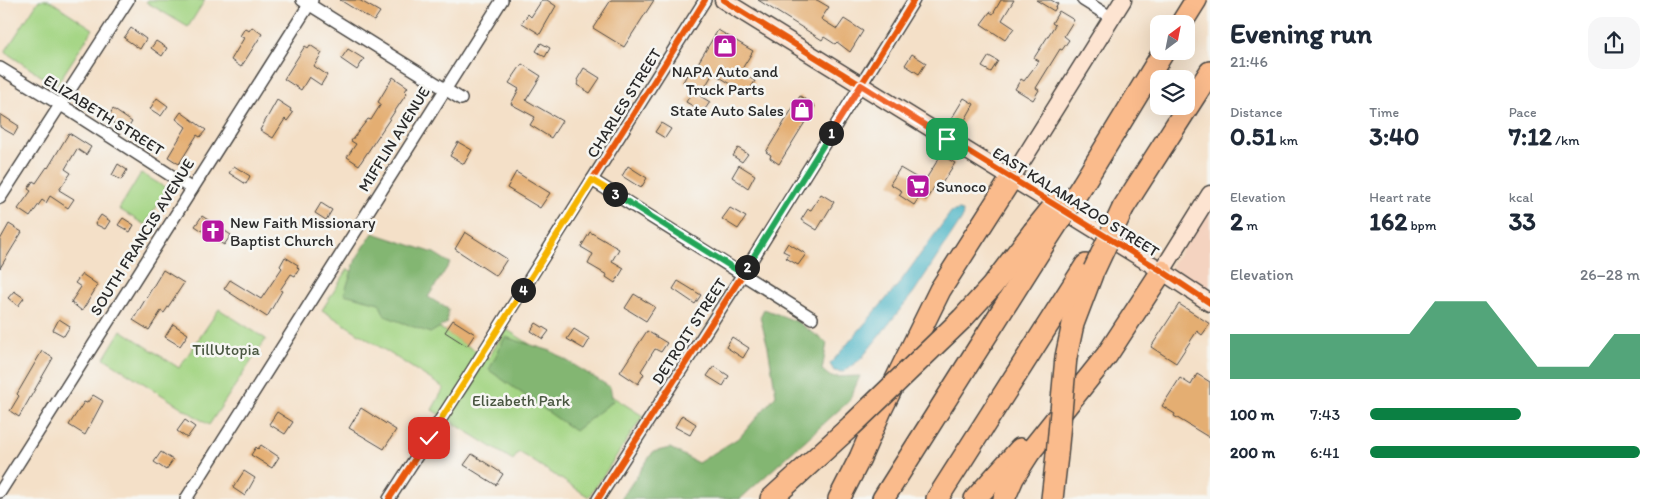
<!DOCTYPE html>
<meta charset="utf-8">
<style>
:root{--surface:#fff;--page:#f6f6f7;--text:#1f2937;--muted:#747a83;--accent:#0b8043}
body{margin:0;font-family:Itim,sans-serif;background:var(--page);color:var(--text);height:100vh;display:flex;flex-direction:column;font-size:19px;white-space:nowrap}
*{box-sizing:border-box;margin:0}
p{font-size:16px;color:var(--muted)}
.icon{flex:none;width:28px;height:28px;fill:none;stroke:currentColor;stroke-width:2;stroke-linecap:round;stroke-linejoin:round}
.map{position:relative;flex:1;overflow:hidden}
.drawer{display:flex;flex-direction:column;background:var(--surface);width:450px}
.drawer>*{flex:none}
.needle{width:32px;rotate:32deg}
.buttons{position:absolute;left:1150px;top:15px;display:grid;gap:10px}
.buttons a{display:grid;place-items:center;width:45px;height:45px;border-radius:10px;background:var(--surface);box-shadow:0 5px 20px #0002;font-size:25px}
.pin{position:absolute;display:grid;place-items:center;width:42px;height:42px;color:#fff;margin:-21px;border-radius:10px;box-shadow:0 2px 8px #0006}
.km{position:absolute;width:25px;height:25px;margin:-12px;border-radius:50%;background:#222;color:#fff;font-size:14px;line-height:25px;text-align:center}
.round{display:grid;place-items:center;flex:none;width:52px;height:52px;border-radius:15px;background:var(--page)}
.headline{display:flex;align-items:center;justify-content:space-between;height:85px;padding:0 20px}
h1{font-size:28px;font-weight:800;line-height:38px}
.metrics{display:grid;grid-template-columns:repeat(3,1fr);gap:8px;height:85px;padding:5px 20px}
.metrics div{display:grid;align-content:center}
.metrics b{font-size:25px;font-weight:800}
.metrics small{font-size:14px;font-weight:400}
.metrics p{font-size:14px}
.chart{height:140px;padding:10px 20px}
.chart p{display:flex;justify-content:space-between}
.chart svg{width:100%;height:90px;margin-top:5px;fill:var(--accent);opacity:.7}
ul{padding:0 20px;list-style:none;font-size:16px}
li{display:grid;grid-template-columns:80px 60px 1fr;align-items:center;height:38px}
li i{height:12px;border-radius:6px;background:var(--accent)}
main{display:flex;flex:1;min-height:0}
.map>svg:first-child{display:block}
.built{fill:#f4d3c0}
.green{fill:#a4d584;stroke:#688058}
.forest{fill:#83b672;stroke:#57704e}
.water{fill:#48b4c5;stroke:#3a7078}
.building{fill:#e4ae72}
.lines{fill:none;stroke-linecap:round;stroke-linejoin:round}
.street-casing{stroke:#494643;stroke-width:14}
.secondary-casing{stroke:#494643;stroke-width:19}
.highway-casing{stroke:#494643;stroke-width:24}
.street{stroke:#fff;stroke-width:11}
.secondary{stroke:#fde4d1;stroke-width:16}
.highway{stroke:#fabb8c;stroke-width:21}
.highway-bridge-casing{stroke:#494643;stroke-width:24;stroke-linecap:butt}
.highway-bridge{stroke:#fabb8c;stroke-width:21}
.cycleway-casing{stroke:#f6f6f2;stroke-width:9}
.cycleway{stroke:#e8590c;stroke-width:6}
.split-1-casing{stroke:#fff;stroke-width:10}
.split-2-casing{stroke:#fff;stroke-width:10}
.split-3-casing{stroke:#fff;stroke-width:10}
.split-4-casing{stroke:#fff;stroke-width:10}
.split-5-casing{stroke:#fff;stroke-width:10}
.split-1{stroke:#f0652b;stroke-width:6}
.split-2{stroke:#22a559;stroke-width:6}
.split-3{stroke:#22a559;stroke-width:6}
.split-4{stroke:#f5b400;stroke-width:6}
.split-5{stroke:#f5b400;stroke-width:6}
.labels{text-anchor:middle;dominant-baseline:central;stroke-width:5;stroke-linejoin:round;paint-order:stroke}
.poi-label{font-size:16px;fill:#2b2b2b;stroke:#f6f6f2;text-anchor:start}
.street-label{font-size:16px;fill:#2b2b2b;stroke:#f6f6f2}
.park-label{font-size:16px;fill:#495641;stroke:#f6f6f2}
</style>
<main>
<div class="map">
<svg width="1210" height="499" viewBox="0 0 1210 499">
<rect width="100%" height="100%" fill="#f6f6f2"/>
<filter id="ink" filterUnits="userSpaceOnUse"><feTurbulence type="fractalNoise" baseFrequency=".02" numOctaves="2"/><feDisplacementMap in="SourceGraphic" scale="10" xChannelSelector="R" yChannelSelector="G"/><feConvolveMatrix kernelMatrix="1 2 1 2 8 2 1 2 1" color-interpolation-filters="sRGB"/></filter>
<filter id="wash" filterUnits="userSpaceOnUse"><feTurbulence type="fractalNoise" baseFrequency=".0096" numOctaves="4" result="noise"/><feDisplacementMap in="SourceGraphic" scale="20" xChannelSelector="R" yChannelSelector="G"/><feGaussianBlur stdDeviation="1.12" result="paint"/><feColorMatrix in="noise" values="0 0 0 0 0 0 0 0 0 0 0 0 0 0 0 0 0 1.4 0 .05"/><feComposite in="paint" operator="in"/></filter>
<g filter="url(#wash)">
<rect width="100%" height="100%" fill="#f4e0c8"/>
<polygon class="built" points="1210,203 1210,294 1171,267"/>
<g class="green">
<polygon points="39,0 49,0 93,29 56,86 5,52"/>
<polygon points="148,0 205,0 188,27 146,2"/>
<polygon points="141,173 168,189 145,225 119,209"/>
<polygon points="348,269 488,359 506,329 643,416 589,497 519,452 513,460 432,410 444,388 322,310"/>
<polygon points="219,309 266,339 209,425 104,358 121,330 179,368"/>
</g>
<g class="forest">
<polygon points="373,233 434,253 450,263 428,297 448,309 447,323 430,333 385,316 379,303 344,294 356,259"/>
<polygon points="764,309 798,322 827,343 822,370 831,377 860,376 849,401 740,499 621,499 653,452 670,448 698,463 740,437 776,395 768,347 760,317"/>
<polygon points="505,337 551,351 610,387 613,401 575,431 489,370"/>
</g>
<polygon class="water" points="958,210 963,211 962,219 914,292 861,359 843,372 834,371 830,364 898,285 951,212"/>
<g id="blocks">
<g class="building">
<polygon points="340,0 359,0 380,12 374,21"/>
<polygon points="542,0 547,0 556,6 540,34 522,23 528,14 531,17"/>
<polygon points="611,0 654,0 624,47 593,28"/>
<polygon points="758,0 817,0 829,7 821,19 837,29 844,19 863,31 850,52 837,42 835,44 824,37 822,40"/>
<polygon points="1001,0 1014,0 1002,20 1014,28 1005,40 981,24 990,12 993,14"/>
<polygon points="1036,0 1051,0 1058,4 1054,11"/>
<polygon points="1059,11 1074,20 1064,36 1069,40 1062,50 1060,49 1036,88 1039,90 1033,100 1015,89 1021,79 1024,81 1039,61 1034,58 1055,25 1052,23"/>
<polygon points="252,27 262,34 241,67 231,60 244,38 240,36 245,28 249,31"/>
<polygon points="131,28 146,39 140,49 124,38"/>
<polygon points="718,30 753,51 740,72 755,81 747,94 713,73 700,96 710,102 703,112 686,102 694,89 683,82 689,71 692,73"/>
<polygon points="156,41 167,48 162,56 151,48"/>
<polygon points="541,43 550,48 545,57 536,51"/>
<polygon points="310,45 322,53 314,66 327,75 321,85 309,77 301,90 284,79 305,46 308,48"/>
<polygon points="348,49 364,59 357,70 341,59"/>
<polygon points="912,54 926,63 919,74 905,65"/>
<polygon points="989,56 998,61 991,72 982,67"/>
<polygon points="522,64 541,76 526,100 562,121 551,138 530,125 535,117 511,104 519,89 509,83"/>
<polygon points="584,68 600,78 590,93 577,85 579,81 577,80"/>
<polygon points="393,77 408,87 405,91 407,93 359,165 347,157 356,144 351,141 368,119 371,120 381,104 378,102"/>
<polygon points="800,96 815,106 779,164 770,158 771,155 766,152"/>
<polygon points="157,98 168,106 161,116 150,109"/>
<polygon points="964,98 974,104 961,127 950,121"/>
<polygon points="277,100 291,109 290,111 293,113 287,121 285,119 273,138 260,130"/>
<polygon points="113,109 132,122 126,131 107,119"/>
<polygon points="181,112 206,130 200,137 197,135 179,164 168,157 186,127 176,119"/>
<polygon points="0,114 19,126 14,135 0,127"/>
<polygon points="661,123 671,129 665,138 655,132"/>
<polygon points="69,133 91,147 86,155 77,149 65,169 71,173 59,190 74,199 68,208 50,196 46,203 42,200 30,217 18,209 31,191 28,189 33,181 36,183 47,167 48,168"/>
<polygon points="458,142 472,150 464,164 450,156"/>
<polygon points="738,148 748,154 742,162 733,156"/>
<polygon points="941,155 955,163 939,188 935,186 926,200 920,196 914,205 899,195 902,191 890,184 900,168 924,182"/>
<polygon points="118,164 127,170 121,180 112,175"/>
<polygon points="739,165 755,175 748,188 732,177"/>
<polygon points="234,166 250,176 246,184 229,173"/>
<polygon points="628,166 647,178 641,188 622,176"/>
<polygon points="516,172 550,193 540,208 507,188"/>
<polygon points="821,194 834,202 817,230 801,220 808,209 811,210"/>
<polygon points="321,203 332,210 326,220 315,213"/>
<polygon points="730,208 746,217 738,229 722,219"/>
<polygon points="101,215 110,221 105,229 95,224"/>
<polygon points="202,216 231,235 224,245 195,226"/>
<polygon points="123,218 134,225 130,232 118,225"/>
<polygon points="9,224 22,232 0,268 0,240"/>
<polygon points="465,232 507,259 496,276 455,249"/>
<polygon points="590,232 619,249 612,261 624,268 615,283 606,277 607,275 588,264 593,254 581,247"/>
<polygon points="788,243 806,254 798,265 786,258 789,254 783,251"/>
<polygon points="285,257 298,265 297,267 299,269 295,276 291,274 280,290 282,291 267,317 224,289 230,280 261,299 282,268 280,266"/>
<polygon points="163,270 184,283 164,313 161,311 149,330 133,320"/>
<polygon points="82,274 98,285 82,311 71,302 81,287 75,283"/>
<polygon points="678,281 701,295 695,304 673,289"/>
<polygon points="14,291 24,298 18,306 8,298"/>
<polygon points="634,294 655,307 646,321 625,308"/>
<polygon points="1179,304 1210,324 1202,335 1197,331 1176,363 1151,347"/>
<polygon points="59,319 70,326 64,336 53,330"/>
<polygon points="453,320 475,334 467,346 445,332"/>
<polygon points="536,323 549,331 543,339 531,331"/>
<polygon points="173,324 188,334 180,346 165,337"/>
<polygon points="574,329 590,339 584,349 567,339"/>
<polygon points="647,331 667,343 661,352 655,349 641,371 644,374 638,384 620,372"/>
<polygon points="732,337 749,348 743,358 726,347"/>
<polygon points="42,351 53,358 19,417 10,411 19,396 17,394"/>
<polygon points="714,366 729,376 723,386 707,376"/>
<polygon points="1197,374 1210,382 1210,438 1174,416 1175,414 1162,406 1180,378 1191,385"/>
<polygon points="93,395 103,401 85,435 69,425 84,402 87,403"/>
<polygon points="361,408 396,430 384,449 349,428"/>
<polygon points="277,412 293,422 285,434 269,424"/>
<polygon points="682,415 696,424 690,435 675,427"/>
<polygon points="185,420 195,427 187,438 177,431"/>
<polygon points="261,445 279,457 272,468 251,455 256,447 258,449"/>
<polygon points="161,452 173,460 166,470 154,462"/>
<polygon points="472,454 503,474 496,485 464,465"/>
<polygon points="244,471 255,478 245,496 233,488"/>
</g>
</g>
</g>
<g filter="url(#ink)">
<use href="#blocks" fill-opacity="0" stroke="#494643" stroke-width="1"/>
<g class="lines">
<g class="street-casing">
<g id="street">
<polyline points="302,0 461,99"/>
<polyline points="1083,0 1112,18"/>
<polyline points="0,68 69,110 192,189"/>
<polyline points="592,180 812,318"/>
<polyline points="0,198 128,0"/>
<polyline points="0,492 312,0"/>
<polyline points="186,499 502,0"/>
<polyline points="389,499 468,377 705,0"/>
<polyline points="598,499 743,274 914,0"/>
</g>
</g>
<g class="secondary-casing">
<g id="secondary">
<polyline points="723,0 1162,271 1210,303"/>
<polyline points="1011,179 1123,0"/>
<polyline points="1162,271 1210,194"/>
</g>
</g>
<g class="highway-casing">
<g id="highway">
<polyline points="1181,24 1196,0"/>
<polyline points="1083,184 1164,51"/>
<polyline points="1123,208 1210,72"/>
<polyline points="962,319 992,286 1033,232"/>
<polyline points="1066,357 1073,324 1092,274"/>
<polyline points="771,499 851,426"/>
<polyline points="839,499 860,458 881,410 940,290 1011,179"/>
<polyline points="883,499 1046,241"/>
<polyline points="937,499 1086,265"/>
<polyline points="975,499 1020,449"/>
<polyline points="1004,499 1013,478 1029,453 1107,355 1162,271"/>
<polyline points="1052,499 1057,455"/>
</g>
</g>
<use href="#street" class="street"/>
<use href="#secondary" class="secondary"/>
<use href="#highway" class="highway"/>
<g class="highway-bridge-casing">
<g id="highway-bridge">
<polyline points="1033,232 1058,201"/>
<polyline points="1046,241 1083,184"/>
<polyline points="1094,270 1123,208"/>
<polyline points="851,426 962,319"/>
<polyline points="1057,455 1066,357"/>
</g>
</g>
<use href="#highway-bridge" class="highway-bridge"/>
<g class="cycleway-casing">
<g id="cycleway">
<polyline points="723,0 1162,271 1210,303"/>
<polyline points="389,499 468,377 705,0"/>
<polyline points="598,499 743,274 914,0"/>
</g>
</g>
<use href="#cycleway" class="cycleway"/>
</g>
</g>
<g class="lines" filter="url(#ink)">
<g class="split-1-casing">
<polyline id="split-1" points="831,133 861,85 947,139"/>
</g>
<g class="split-2-casing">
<polyline id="split-2" points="747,267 831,133"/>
</g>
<g class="split-3-casing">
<polyline id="split-3" points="615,194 743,274 747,267"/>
</g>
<g class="split-4-casing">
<polyline id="split-4" points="523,290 592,180 615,194"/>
</g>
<g class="split-5-casing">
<polyline id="split-5" points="429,438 523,290"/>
</g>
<use href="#split-1" class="split-1"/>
<use href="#split-2" class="split-2"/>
<use href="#split-3" class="split-3"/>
<use href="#split-4" class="split-4"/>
<use href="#split-5" class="split-5"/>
</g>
<defs>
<g id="shop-square" transform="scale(1.25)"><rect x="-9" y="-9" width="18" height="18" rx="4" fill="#b5179e" stroke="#f6f6f2"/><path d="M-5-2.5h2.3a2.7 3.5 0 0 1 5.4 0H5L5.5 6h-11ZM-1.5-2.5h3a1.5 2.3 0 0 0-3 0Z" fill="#fff"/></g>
<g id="supermarket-square" transform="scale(1.25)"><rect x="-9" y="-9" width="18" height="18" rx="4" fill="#b5179e" stroke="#f6f6f2"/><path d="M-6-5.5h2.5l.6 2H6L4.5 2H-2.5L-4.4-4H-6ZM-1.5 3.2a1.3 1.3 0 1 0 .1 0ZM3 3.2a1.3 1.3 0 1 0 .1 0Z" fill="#fff"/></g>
<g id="church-square" transform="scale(1.25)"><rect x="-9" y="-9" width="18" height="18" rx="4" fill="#b5179e" stroke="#f6f6f2"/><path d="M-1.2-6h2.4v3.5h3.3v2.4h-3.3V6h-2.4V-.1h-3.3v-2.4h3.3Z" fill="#fff"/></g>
</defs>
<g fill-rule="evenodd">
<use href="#shop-square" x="725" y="46"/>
<use href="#shop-square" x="802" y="110"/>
<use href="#supermarket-square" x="918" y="186"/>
<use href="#church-square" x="213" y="231"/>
</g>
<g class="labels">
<g class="poi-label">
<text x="725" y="71" text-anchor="middle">NAPA Auto and<tspan x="725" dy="18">Truck Parts</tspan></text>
<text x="784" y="110" text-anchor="end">State Auto Sales</text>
<text x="936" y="186">Sunoco</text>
<text x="230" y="222">New Faith Missionary<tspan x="230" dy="18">Baptist Church</tspan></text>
</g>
<g class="street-label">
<text transform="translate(624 103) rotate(-58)">CHARLES STREET</text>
<text transform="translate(104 115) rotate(32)">ELIZABETH STREET</text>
<text transform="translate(394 139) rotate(-58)">MIFFLIN AVENUE</text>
<text transform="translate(1076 202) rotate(32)">EAST KALAMAZOO STREET</text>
<text transform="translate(142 237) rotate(-58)">SOUTH FRANCIS AVENUE</text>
<text transform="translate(689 331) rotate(-57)">DETROIT STREET</text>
</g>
<g class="park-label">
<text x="226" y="349">TillUtopia</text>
<text x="521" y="400">Elizabeth Park</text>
</g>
</g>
</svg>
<div class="buttons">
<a><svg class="needle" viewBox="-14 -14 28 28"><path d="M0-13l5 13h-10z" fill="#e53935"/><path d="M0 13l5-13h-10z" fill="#747a83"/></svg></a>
<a><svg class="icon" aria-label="layers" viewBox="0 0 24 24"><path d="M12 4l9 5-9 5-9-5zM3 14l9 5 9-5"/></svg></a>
</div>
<div class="pin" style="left:947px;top:139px;background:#1e9e55"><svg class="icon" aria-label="arrive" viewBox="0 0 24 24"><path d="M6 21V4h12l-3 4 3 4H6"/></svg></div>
<div class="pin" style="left:429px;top:438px;background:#d93025"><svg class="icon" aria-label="check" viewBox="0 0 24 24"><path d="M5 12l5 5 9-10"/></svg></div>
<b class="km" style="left:831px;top:133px">1</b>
<b class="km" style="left:747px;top:267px">2</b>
<b class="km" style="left:615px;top:194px">3</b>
<b class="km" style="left:523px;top:290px">4</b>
</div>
<section class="drawer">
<div class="headline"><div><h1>Evening run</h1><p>21:46</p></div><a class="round"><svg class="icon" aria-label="share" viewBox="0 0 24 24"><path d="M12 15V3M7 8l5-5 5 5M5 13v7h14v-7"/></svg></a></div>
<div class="metrics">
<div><p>Distance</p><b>0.51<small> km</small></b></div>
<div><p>Time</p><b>3:40</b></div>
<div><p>Pace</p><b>7:12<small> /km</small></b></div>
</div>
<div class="metrics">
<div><p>Elevation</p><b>2<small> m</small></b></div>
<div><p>Heart rate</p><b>162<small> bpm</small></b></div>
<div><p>kcal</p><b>33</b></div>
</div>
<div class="chart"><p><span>Elevation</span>26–28 m</p>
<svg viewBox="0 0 160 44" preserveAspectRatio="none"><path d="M0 44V22L10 22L20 22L30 22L40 22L50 22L60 22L70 22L80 6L90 6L100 6L110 22L120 38L130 38L140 38L150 22L160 22V44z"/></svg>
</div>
<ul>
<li><b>100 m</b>7:43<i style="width:56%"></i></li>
<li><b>200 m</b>6:41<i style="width:100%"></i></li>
</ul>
</section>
</main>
